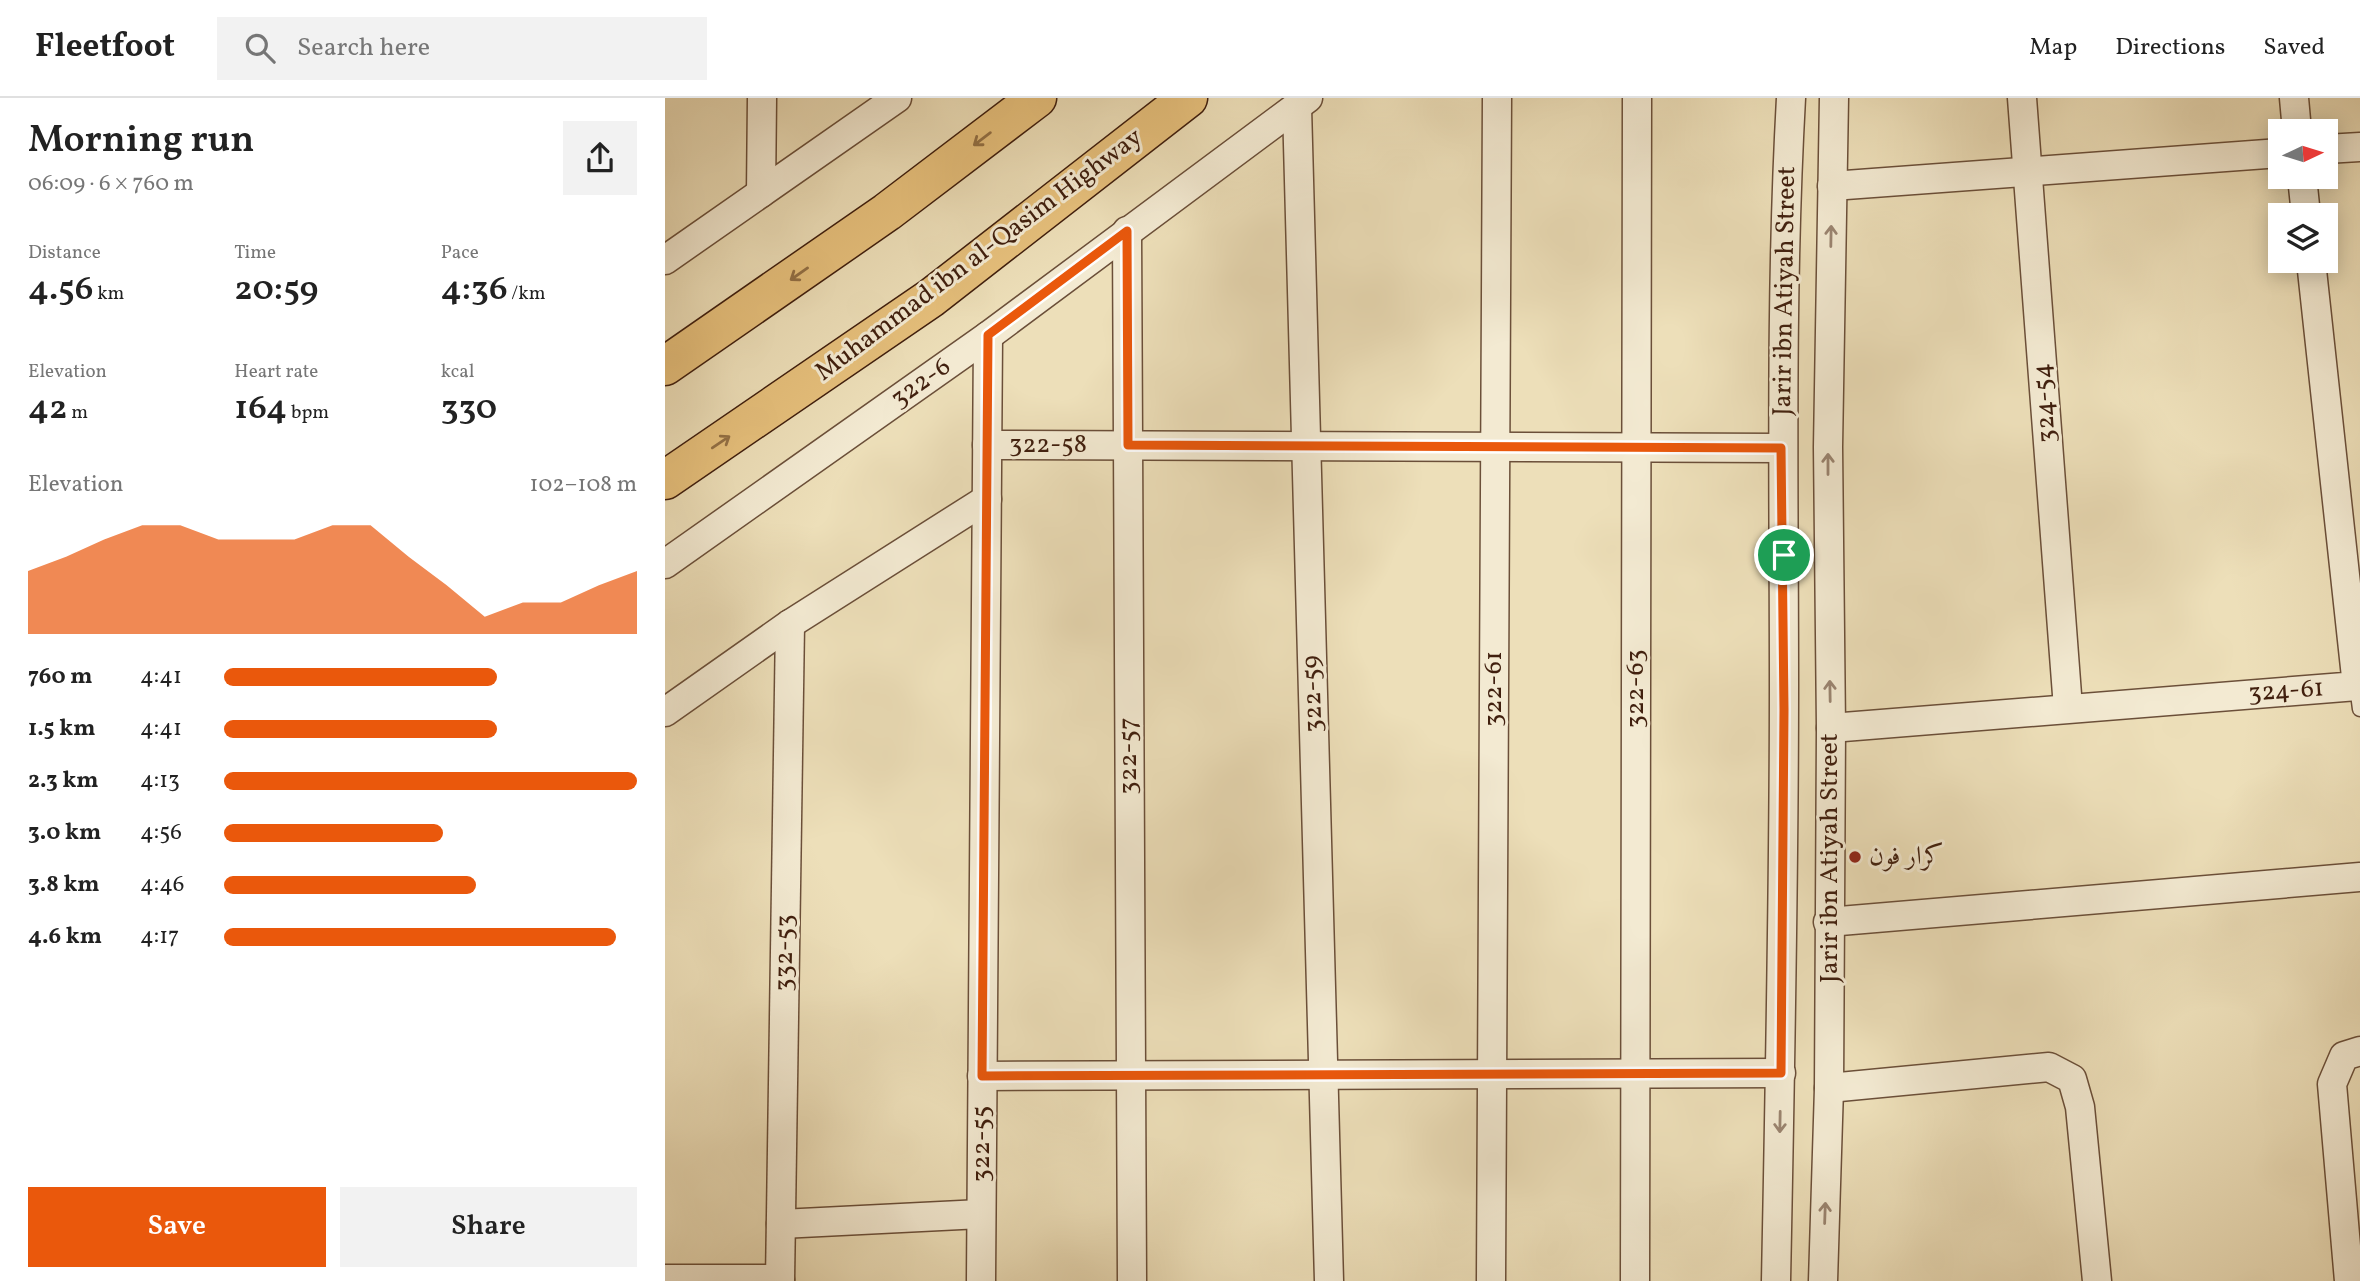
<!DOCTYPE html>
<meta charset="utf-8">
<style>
:root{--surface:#fff;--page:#f2f2f2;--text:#222;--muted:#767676;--line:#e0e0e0;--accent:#ea580c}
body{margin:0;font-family:Vollkorn,Amiri,serif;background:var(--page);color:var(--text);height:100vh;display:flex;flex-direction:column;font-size:26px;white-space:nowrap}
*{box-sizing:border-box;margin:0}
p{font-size:23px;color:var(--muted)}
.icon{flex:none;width:38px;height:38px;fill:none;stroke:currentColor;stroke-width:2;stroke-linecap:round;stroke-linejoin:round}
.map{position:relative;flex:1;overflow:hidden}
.sheet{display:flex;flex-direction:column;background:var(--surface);width:665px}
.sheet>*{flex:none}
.needle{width:46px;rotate:86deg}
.buttons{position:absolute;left:1603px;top:21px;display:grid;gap:14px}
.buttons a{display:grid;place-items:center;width:70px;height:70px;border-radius:0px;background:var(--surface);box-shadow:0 4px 18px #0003;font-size:35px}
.pin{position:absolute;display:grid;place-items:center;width:60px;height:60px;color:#fff;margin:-30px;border:4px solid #fff;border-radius:50%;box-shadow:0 2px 7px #0007}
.round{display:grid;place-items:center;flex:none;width:74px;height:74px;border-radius:0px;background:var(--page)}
.summary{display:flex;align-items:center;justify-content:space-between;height:119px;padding:0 28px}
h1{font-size:38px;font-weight:600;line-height:52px}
.stats{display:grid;grid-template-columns:repeat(3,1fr);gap:10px;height:119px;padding:7px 28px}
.stats div{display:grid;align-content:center}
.stats b{font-size:35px;font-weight:600}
.stats small{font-size:19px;font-weight:400}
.stats p{font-size:19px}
.chart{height:196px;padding:14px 28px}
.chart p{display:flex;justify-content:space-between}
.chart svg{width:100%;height:126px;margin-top:7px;fill:var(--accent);opacity:.7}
.action{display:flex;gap:14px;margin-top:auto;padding:14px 28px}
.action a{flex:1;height:80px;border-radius:0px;background:var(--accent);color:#fff;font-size:28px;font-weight:600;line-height:80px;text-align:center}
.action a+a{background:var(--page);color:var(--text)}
ul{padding:0 28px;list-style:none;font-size:23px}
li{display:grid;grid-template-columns:112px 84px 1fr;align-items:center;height:52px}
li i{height:18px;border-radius:9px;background:var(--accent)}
header{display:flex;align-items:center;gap:42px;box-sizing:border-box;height:98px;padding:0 35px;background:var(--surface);border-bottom:2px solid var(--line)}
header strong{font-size:33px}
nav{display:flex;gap:38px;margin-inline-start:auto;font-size:24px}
.search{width:490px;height:63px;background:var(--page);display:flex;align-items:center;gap:18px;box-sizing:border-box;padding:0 24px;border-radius:0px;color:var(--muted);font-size:26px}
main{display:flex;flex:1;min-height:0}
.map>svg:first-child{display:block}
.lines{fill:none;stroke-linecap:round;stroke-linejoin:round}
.service-casing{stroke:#6b4f39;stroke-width:17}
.minor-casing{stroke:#6b4f39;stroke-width:31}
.motorway-casing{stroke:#401f0e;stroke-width:41}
.service{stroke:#f3ead2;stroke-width:14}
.minor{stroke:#f3ead2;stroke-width:28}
.motorway{stroke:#e6c07c;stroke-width:38}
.oneway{stroke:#937045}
.oneway2{stroke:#9a8470}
.route-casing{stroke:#fff;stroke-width:14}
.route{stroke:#ea580c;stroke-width:9}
.poi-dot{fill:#8f2418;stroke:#f3ead2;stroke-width:2.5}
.labels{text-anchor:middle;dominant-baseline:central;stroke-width:6;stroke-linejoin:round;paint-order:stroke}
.street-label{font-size:26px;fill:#401f0e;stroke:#f3ead2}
.poi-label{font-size:26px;fill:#401f0e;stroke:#f3ead2;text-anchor:start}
</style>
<header>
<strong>Fleetfoot</strong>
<div class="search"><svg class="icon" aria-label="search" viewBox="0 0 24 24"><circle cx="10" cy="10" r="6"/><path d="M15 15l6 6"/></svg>Search here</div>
<nav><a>Map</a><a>Directions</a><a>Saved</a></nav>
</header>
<main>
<section class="sheet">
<div class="summary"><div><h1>Morning run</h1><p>06:09 · 6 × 760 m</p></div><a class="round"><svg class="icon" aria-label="share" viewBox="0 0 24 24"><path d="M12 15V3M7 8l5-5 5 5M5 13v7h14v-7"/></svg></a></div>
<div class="stats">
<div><p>Distance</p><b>4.56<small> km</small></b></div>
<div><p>Time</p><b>20:59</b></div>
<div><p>Pace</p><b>4:36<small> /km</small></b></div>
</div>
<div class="stats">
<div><p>Elevation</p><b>42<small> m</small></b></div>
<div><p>Heart rate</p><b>164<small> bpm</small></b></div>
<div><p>kcal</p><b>330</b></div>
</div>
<div class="chart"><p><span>Elevation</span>102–108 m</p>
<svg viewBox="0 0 160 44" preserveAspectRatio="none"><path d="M0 44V22L10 17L20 11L30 6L40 6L50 11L60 11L70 11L80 6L90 6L100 17L110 27L120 38L130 33L140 33L150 27L160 22V44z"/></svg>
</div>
<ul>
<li><b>760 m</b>4:41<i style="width:66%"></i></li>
<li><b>1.5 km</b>4:41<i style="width:66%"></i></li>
<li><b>2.3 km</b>4:13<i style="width:100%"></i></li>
<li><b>3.0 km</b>4:56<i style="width:53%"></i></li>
<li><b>3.8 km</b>4:46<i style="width:61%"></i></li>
<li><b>4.6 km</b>4:17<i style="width:95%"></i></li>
</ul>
<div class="action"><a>Save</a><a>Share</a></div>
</section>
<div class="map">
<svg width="1695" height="1183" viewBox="0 0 1695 1183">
<rect width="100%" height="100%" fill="#eddfb9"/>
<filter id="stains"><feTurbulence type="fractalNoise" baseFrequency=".00286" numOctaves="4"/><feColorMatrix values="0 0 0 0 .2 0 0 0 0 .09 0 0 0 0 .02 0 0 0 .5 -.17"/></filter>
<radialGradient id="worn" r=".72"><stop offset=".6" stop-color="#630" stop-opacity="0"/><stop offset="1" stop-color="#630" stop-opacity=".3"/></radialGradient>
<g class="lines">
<g class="service-casing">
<polyline id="service" points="1692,588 1695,611"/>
</g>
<g class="minor-casing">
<g id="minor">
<polyline points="1357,0 1403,610"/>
<polyline points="1629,0 1632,33"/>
<polyline points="632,9 664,1183"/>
<polyline points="1661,51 1695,49"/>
<polyline points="1637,79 1641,117"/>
<polyline points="1167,88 1615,55"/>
<polyline points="96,95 97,0"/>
<polyline points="462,133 467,1183"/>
<polyline points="0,162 232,0"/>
<polyline points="322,347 1116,350"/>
<polyline points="0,466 323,238 643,0"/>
<polyline points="0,614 125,526 322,401"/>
<polyline points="1166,630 1692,588 1646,163"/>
<polyline points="1163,824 1695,779"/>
<polyline points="317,978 1116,975"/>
<polyline points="1164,990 1384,969 1407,981 1415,1009 1432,1183"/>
<polyline points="116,1126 316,1116"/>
<polyline points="0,1181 115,1181"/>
<polyline points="115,1183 125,526"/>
<polyline points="316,1183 323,238"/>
<polyline points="826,1183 832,0"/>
<polyline points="970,1183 972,0"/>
<path d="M1111 1183C1115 985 1119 787 1119 588 1119 392 1115 197 1126 0"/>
<polyline points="1158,1183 1164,990 1166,630 1163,349 1169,0"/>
<polyline points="1684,1183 1667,986 1679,958 1695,953"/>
</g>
</g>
<g class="motorway-casing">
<g id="motorway">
<polyline points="0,268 222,114 372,0"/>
<polyline points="0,382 266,200 523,0"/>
</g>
</g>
<use href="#service" class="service"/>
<use href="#minor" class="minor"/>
<use href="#motorway" class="motorway"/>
</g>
<defs><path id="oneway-shaft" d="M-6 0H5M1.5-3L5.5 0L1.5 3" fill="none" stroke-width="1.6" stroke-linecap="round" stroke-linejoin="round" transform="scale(1.75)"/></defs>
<g class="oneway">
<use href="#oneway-shaft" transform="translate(317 41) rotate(143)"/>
<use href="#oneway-shaft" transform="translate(134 176) rotate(145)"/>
<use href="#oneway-shaft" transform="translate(56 344) rotate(-34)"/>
</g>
<g class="oneway2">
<use href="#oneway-shaft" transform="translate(1166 138) rotate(-89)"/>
<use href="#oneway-shaft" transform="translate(1163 366) rotate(-90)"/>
<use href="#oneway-shaft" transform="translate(1165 593) rotate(-91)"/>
<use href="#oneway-shaft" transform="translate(1115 1024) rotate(91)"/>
<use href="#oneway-shaft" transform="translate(1160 1115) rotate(-88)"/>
</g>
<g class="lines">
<g class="route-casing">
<polygon id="route" points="462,133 463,347 1116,350 1119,612 1116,975 317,978 323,237"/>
</g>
<use href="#route" class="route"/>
</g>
<circle class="poi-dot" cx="1190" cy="759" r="7"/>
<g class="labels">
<g class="street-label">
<text transform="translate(314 157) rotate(-37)">Muhammad ibn al-Qasim Highway</text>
<text transform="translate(1120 193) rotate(-89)">Jarir ibn Atiyah Street</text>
<text transform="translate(256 285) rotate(-35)">322-6</text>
<text transform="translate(1380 305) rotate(-94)">324-54</text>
<text x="383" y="347">322-58</text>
<text transform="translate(829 591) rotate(-90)">322-61</text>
<text transform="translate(971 591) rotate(-90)">322-63</text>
<text transform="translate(1621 593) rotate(-4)">324-61</text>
<text transform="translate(648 596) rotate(-92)">322-59</text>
<text transform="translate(464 658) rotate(-90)">322-57</text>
<text transform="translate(1165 760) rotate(-90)">Jarir ibn Atiyah Street</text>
<text transform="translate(120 855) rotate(-89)">332-53</text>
<text transform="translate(317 1046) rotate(-90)">322-55</text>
</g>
<g class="poi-label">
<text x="1204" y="759">كرار فون</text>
</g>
</g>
<rect width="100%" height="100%" filter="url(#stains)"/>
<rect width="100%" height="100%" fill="url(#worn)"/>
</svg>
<div class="buttons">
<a><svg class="needle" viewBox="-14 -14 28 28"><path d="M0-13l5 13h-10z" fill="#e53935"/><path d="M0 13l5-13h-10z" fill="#767676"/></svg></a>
<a><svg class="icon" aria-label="layers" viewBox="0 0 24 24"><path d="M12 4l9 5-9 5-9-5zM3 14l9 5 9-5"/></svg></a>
</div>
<div class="pin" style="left:1119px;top:457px;background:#1e9e55"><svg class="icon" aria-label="arrive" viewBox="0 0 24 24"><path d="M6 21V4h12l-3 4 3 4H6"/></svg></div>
</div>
</main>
